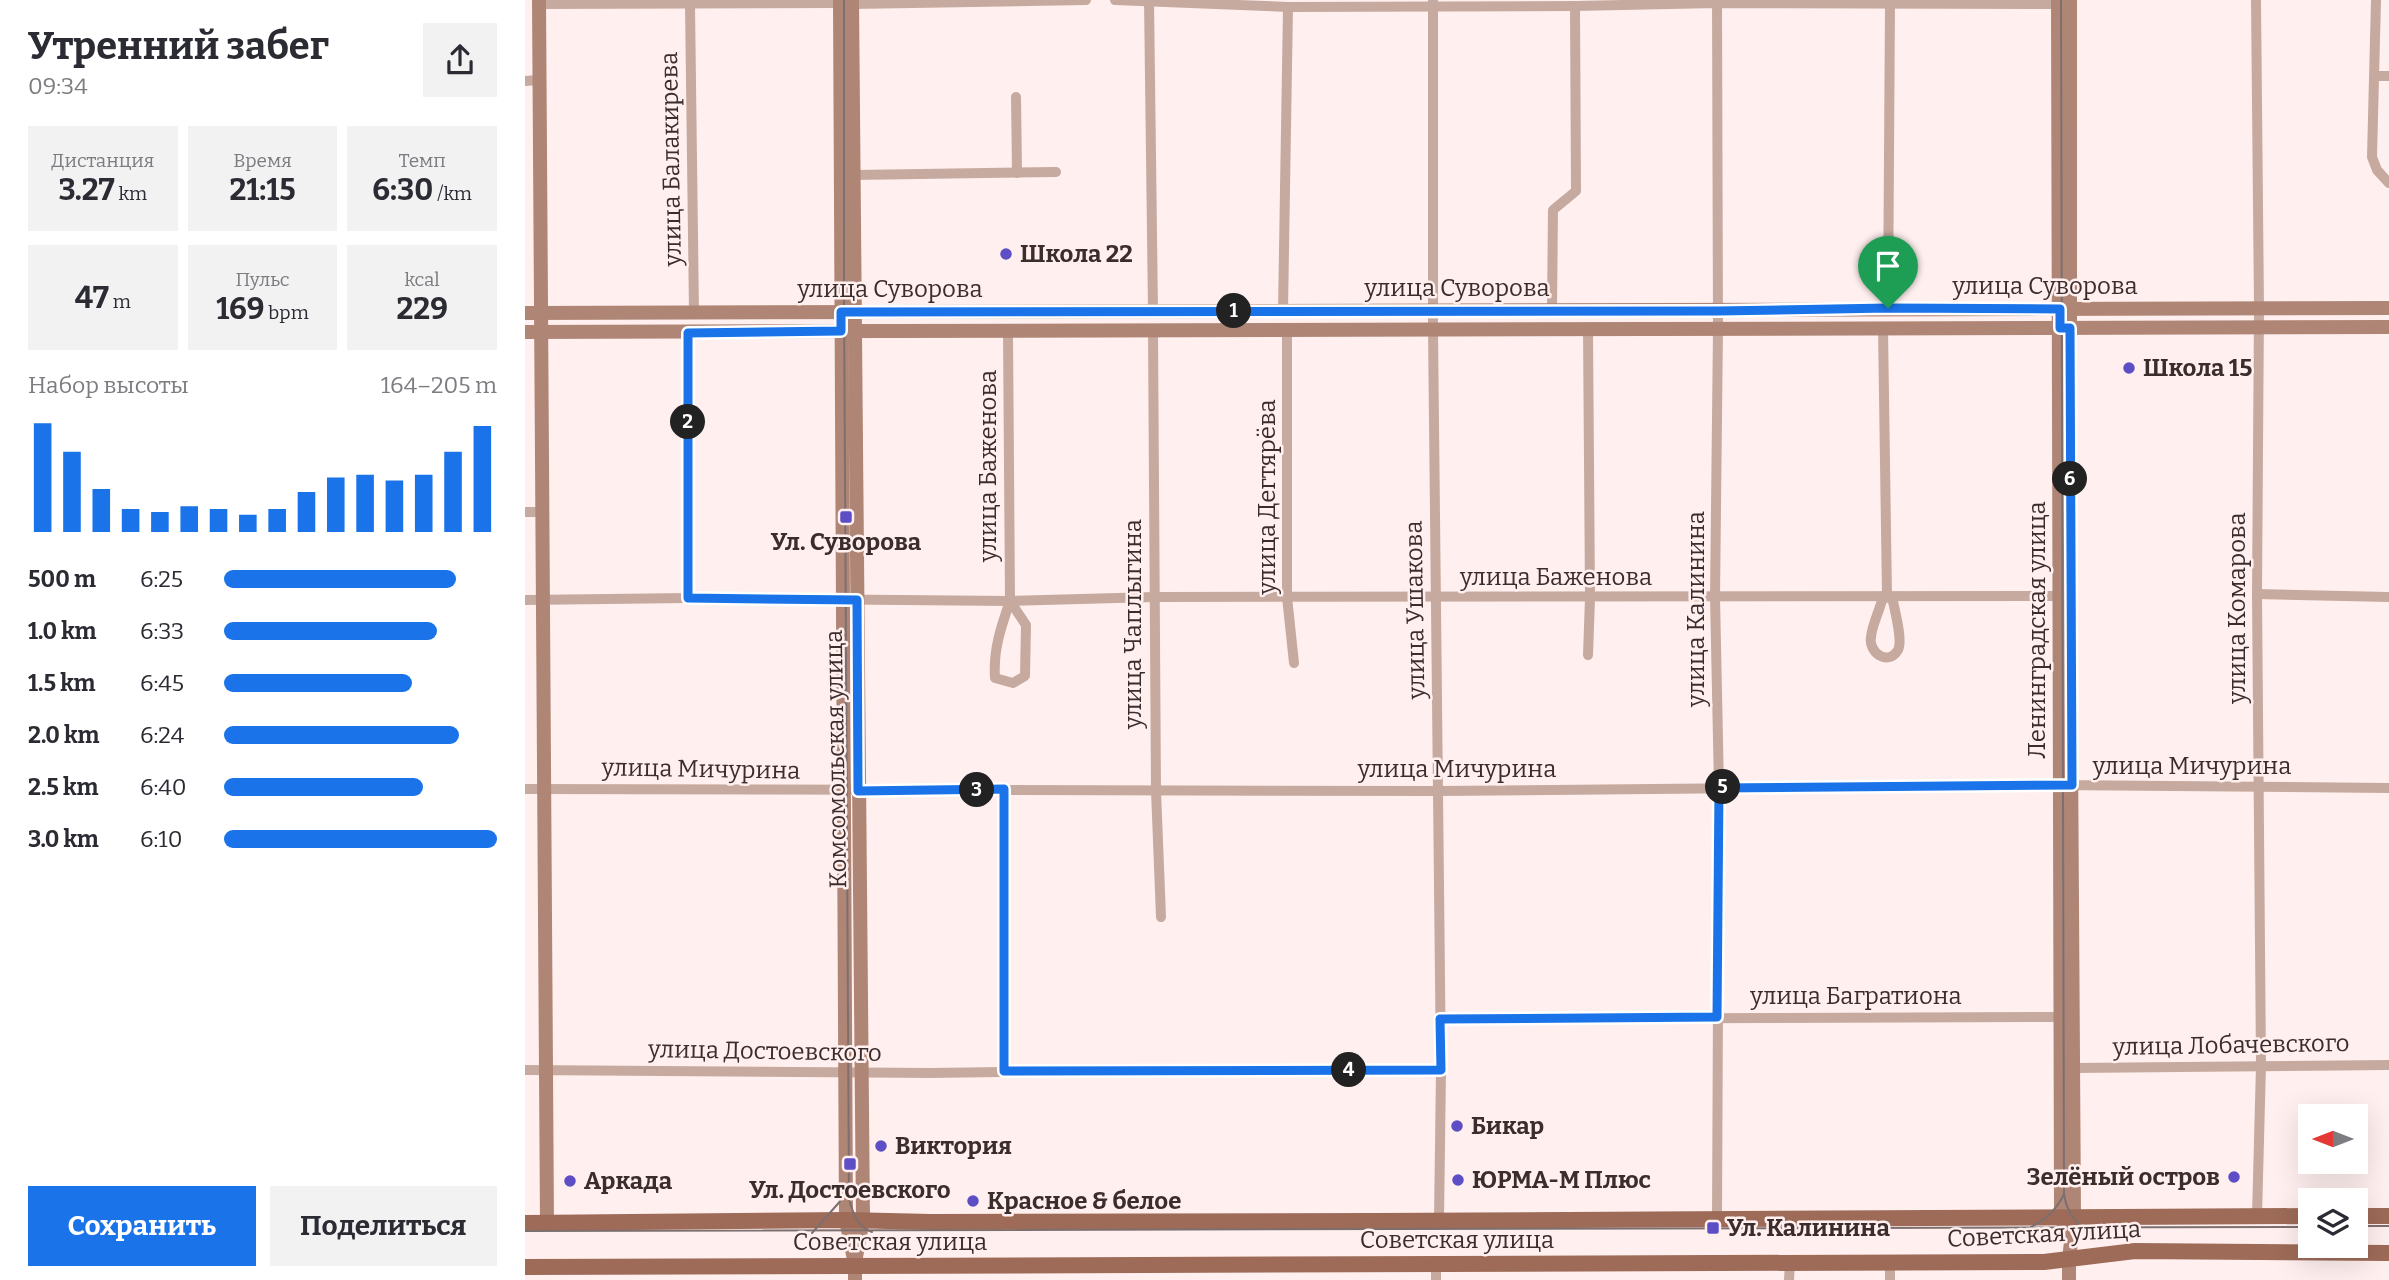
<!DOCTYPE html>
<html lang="ru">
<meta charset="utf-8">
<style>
:root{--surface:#fff;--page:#f2f2f3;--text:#2b2b33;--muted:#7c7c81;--accent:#1a73e8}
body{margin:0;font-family:Bitter,serif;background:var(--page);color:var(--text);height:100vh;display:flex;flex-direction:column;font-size:26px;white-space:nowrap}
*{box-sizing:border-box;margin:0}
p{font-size:23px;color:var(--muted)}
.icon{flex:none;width:38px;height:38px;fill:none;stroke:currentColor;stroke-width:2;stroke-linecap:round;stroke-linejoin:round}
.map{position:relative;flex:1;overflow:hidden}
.details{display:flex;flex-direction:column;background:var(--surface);width:525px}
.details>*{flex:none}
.needle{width:46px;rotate:270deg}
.buttons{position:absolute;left:1773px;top:1104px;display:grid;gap:14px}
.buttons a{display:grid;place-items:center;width:70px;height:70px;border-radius:0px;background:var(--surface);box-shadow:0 7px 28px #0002;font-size:35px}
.pin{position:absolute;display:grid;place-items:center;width:60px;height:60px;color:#fff;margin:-72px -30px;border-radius:50% 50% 50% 0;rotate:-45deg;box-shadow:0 0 7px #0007}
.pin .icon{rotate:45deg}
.km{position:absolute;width:35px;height:35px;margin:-18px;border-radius:50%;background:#222;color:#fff;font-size:19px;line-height:35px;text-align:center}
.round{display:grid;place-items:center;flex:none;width:74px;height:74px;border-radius:0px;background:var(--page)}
.head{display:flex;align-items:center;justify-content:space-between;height:119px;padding:0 28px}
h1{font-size:38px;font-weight:700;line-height:52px}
.stats{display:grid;grid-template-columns:repeat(3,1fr);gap:10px;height:119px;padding:7px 28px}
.stats div{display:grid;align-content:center;border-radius:0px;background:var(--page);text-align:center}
.stats b{font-size:30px;font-weight:700}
.stats small{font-size:19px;font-weight:400}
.stats p{font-size:19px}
.chart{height:196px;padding:14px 28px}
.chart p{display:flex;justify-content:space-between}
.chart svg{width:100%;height:126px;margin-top:7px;stroke:var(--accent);stroke-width:6}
.cta{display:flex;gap:14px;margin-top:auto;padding:14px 28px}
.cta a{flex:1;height:80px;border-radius:0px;background:var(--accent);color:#fff;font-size:28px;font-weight:700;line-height:80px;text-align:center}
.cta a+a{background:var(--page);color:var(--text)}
ul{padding:0 28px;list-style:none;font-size:23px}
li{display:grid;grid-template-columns:112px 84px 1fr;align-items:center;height:52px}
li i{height:18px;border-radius:9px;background:var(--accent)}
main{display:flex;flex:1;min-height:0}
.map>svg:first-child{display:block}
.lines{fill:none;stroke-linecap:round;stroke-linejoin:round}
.street{stroke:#c7aa9f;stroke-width:10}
.secondary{stroke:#af8576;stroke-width:14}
.primary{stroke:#9d6b58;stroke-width:16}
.tram{stroke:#7d6f6e;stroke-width:2}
.route-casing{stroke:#fff;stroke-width:14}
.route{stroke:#1a73e8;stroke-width:9}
.poi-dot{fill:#5d4ec6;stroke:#fff0ef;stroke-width:2.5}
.labels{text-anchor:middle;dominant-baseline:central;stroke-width:5;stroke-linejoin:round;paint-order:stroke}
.street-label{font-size:24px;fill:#3b2d2c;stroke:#fff0ef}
.poi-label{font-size:24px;font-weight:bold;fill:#3b2d2c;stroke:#fff0ef;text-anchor:start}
</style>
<main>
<section class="details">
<div class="head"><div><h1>Утренний забег</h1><p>09:34</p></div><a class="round"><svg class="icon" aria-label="share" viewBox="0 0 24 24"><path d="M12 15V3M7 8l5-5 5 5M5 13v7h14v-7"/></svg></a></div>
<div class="stats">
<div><p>Дистанция</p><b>3.27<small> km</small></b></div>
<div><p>Время</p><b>21:15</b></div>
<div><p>Темп</p><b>6:30<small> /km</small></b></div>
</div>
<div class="stats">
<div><b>47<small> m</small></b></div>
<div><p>Пульс</p><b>169<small> bpm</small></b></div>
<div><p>kcal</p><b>229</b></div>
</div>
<div class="chart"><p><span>Набор высоты</span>164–205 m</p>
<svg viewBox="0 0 160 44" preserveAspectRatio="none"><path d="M5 44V6M15 44V16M25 44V29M35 44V36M45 44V37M55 44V35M65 44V36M75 44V38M85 44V36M95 44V30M105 44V25M115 44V24M125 44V26M135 44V24M145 44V16M155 44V7"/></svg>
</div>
<ul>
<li><b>500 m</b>6:25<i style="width:85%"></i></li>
<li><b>1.0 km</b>6:33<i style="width:78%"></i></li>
<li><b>1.5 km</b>6:45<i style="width:69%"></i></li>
<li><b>2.0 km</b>6:24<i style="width:86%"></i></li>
<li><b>2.5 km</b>6:40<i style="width:73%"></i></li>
<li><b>3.0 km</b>6:10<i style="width:100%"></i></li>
</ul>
<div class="cta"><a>Сохранить</a><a>Поделиться</a></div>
</section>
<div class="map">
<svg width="1864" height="1280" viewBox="0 0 1864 1280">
<rect width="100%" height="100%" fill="#fff0ef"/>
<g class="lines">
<g class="street">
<polyline points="590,0 763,7 1050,6 1192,3 1533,4"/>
<polyline points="624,0 628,311"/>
<polyline points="908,0 908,330 916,1070 914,1220"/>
<polyline points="1731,0 1734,308 1732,594 1736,1065 1732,1216"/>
<polyline points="1851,0 1847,157 1852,170 1864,183"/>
<polyline points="14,4 315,3"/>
<polyline points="165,4 169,313"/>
<polyline points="327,4 561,0"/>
<polyline points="1850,76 1864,76"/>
<polyline points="0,81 13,80"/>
<polyline points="491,97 492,173"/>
<polyline points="328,175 531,172"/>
<polyline points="1363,308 1365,3"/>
<polyline points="1027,310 1028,210 1051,191 1050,6"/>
<polyline points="758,311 763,7"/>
<path d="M1358 328 1362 596 1357 600C1354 612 1347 625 1346 637 1343 652 1363 667 1373 650 1378 641 1370 612 1368 601L1362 596"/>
<polyline points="628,330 631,791 636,917"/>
<polyline points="762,330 762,597 769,663"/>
<path d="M483 331 485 601C476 627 468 650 470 678L488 683 500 676 501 625 485 601"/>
<polyline points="163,333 163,598"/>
<polyline points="0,512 18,512"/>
<polyline points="1732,594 1864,597"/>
<polyline points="0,600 163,598 485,601 629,597 1535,596"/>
<polyline points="1063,655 1065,598 1063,329"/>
<polyline points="0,789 913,791 1529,785 1864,788"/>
<polyline points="479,789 479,1071"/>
<polyline points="916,1019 1536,1017"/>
<polyline points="1548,1068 1864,1065"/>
<polyline points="0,1070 406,1073 712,1069 916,1070"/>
<polyline points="1192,1218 1194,787 1190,597 1193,329 1192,0"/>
<polyline points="1365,1263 1365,1280"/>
<polyline points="911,1264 911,1280"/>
<polyline points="1264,1280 1265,1262"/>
</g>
<g class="secondary">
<polyline points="14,0 22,1223"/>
<polyline points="315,0 321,1220 330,1265 330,1280"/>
<polyline points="327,0 338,1220 331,1257"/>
<polyline points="1533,0 1536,1210 1539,1227"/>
<polyline points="0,313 1864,308"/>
<polyline points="0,332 1864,327"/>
<polyline points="1544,1280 1544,1259 1549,1216 1545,591 1545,0"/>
</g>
<g class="primary">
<polyline points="1830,1216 1864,1216"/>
<polyline points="0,1223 321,1220 406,1222 850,1221 1785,1216"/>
<polyline points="0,1267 1519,1262 1610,1251 1864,1253"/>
</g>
<g class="tram">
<path d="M319 0V298L324 1199C328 1213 332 1227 347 1232"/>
<path d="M1536 0 1539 1194C1541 1209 1549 1223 1563 1230"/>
<polyline points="1830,1226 1864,1226"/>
<path d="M1506 1227C1520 1220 1532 1209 1539 1194"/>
<polyline points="0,1231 1785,1227"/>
<polyline points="287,1233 326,1189"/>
</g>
</g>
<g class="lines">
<g class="route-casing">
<polygon id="route" points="1363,308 1535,309 1535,328 1545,328 1547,785 1194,788 1192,1017 915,1019 916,1070 479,1071 479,789 333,791 332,600 163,598 163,333 316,331 316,312 1193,311"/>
</g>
<use href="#route" class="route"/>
</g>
<g class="poi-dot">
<circle cx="481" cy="254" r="7"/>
<circle cx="1604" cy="368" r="7"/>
<rect x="314" y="510" width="14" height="14" rx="3.5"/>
<circle cx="932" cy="1126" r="7"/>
<circle cx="356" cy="1146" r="7"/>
<rect x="318" y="1157" width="14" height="14" rx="3.5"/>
<circle cx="1709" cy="1177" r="7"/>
<circle cx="933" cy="1180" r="7"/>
<circle cx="45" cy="1181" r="7"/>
<circle cx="448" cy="1201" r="7"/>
<rect x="1181" y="1221" width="14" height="14" rx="3.5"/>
</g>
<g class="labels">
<g class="street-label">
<text transform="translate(146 159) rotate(-91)">улица Балакирева</text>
<text x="1520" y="286">улица Суворова</text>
<text x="932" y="288">улица Суворова</text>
<text x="365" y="289">улица Суворова</text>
<text transform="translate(463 466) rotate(-90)">улица Баженова</text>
<text transform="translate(742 497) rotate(-90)">улица Дегтярёва</text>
<text x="1031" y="577">улица Баженова</text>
<text transform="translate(1712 608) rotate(-90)">улица Комарова</text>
<text transform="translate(1171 609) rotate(-90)">улица Калинина</text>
<text transform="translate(890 610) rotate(-91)">улица Ушакова</text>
<text transform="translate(608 624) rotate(-90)">улица Чаплыгина</text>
<text transform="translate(1512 630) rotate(-90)">Ленинградская улица</text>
<text transform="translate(311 759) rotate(-91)">Комсомольская улица</text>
<text x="1667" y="766">улица Мичурина</text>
<text transform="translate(176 769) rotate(1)">улица Мичурина</text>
<text x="932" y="769">улица Мичурина</text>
<text x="1331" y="996">улица Багратиона</text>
<text transform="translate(1706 1045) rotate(-1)">улица Лобачевского</text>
<text transform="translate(240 1051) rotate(1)">улица Достоевского</text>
<text transform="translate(1519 1234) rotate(-3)">Советская улица</text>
<text x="932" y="1240">Советская улица</text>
<text x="365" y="1242">Советская улица</text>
</g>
<g class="poi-label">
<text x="495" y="254">Школа 22</text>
<text x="1618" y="368">Школа 15</text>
<text x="321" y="542" text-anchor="middle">Ул. Суворова</text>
<text x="946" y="1126">Бикар</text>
<text x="370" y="1146">Виктория</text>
<text x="1695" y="1177" text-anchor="end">Зелёный остров</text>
<text x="947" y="1180">ЮРМА-М Плюс</text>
<text x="59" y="1181">Аркада</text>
<text x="325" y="1190" text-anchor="middle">Ул. Достоевского</text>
<text x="462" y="1201">Красное &amp; белое</text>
<text x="1202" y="1228">Ул. Калинина</text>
</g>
</g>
</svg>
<div class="buttons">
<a><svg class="needle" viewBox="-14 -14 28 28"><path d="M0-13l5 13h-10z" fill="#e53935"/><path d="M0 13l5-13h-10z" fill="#7c7c81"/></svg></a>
<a><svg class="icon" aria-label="layers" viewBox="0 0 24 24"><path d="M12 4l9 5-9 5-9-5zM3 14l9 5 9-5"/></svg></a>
</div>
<div class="pin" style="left:1363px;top:308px;background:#1e9e55"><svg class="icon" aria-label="arrive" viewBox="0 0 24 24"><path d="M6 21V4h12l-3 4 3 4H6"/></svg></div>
<b class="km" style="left:709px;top:311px">1</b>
<b class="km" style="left:163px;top:422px">2</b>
<b class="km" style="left:452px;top:790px">3</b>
<b class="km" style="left:824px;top:1070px">4</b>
<b class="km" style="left:1198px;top:787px">5</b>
<b class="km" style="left:1545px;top:479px">6</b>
</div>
</main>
